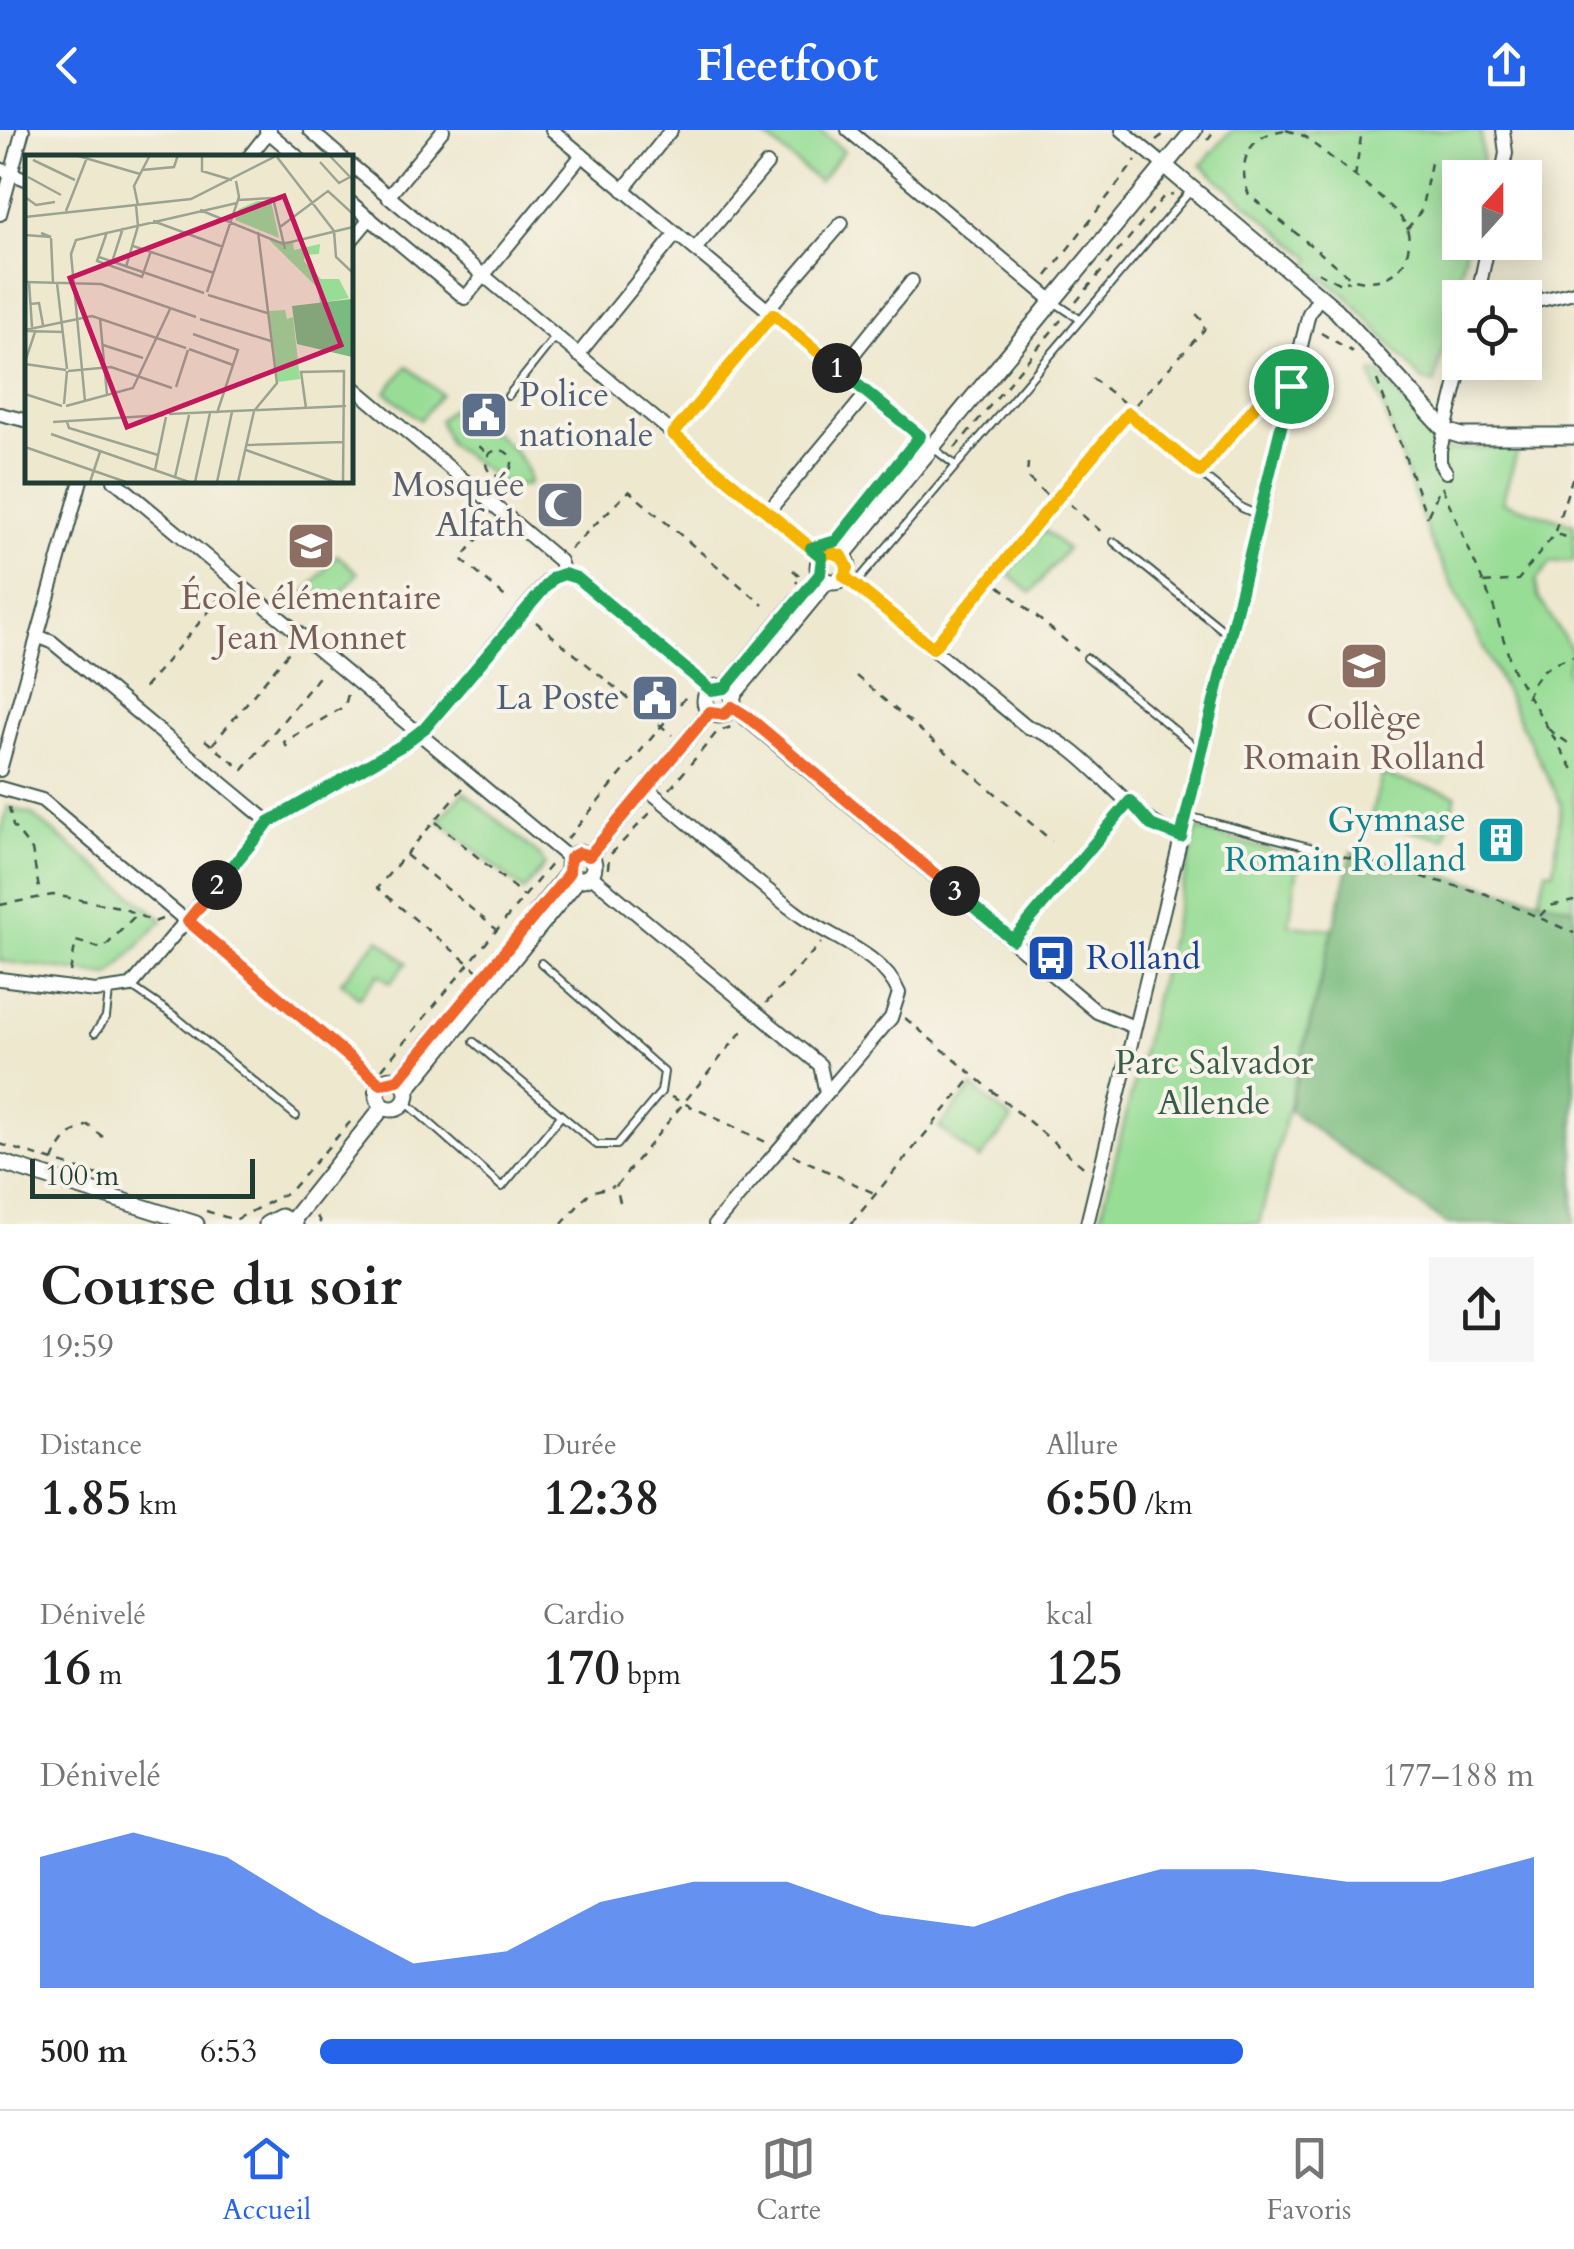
<!DOCTYPE html>
<html lang="fr">
<meta charset="utf-8">
<style>
:root{--surface:#fff;--page:#f6f6f6;--text:#222;--muted:#767676;--line:#e0e0e0;--accent:#2563eb}
body{margin:0;font-family:Cardo,serif;background:var(--page);color:var(--text);height:100vh;display:flex;flex-direction:column;font-size:38px;white-space:nowrap}
*{box-sizing:border-box;margin:0}
p{font-size:32px;color:var(--muted)}
.icon{flex:none;width:55px;height:55px;fill:none;stroke:currentColor;stroke-width:2;stroke-linecap:round;stroke-linejoin:round}
.map{position:relative;height:1094px;overflow:hidden}
.drawer{display:flex;flex-direction:column;background:var(--surface);flex:1}
.drawer>*{flex:none}
.needle{width:65px;rotate:21deg}
.buttons{position:absolute;left:1442px;top:30px;display:grid;gap:20px}
.buttons a{display:grid;place-items:center;width:100px;height:100px;border-radius:0px;background:var(--surface);box-shadow:0 5px 25px #0003;font-size:50px}
.scale{position:absolute;left:30px;bottom:25px;width:225px;box-sizing:border-box;padding-left:10px;border:5px solid #1f3d34;border-top:0;font-size:28px;line-height:35px;white-space:nowrap;color:#1f3d34;-webkit-text-stroke:8px #f7f3e8;paint-order:stroke}
.pin{position:absolute;display:grid;place-items:center;width:85px;height:85px;color:#fff;margin:-42px;border:5px solid #fff;border-radius:50%;box-shadow:0 2px 10px #0007}
.km{position:absolute;width:50px;height:50px;margin:-25px;border-radius:50%;background:#222;color:#fff;font-size:28px;line-height:50px;text-align:center}
.round{display:grid;place-items:center;flex:none;width:105px;height:105px;border-radius:0px;background:var(--page)}
.summary{display:flex;align-items:center;justify-content:space-between;height:170px;padding:0 40px}
h1{font-size:55px;font-weight:700;line-height:75px}
.stats{display:grid;grid-template-columns:repeat(3,1fr);gap:15px;height:170px;padding:10px 40px}
.stats div{display:grid;align-content:center}
.stats b{font-size:50px;font-weight:700}
.stats small{font-size:28px;font-weight:400}
.stats p{font-size:28px}
.chart{height:280px;padding:20px 40px}
.chart p{display:flex;justify-content:space-between}
.chart svg{width:100%;height:180px;margin-top:10px;fill:var(--accent);opacity:.7}
ul{padding:0 40px;list-style:none;font-size:32px}
li{display:grid;grid-template-columns:160px 120px 1fr;align-items:center;height:75px}
li i{height:25px;border-radius:12px;background:var(--accent)}
header{display:flex;justify-content:space-between;align-items:center;height:130px;padding:0 40px;background:var(--accent);color:#fff;font-size:45px;font-weight:700}
.menu{display:flex;justify-content:space-around;align-items:center;height:140px;border-top:2px solid var(--line);background:var(--surface);font-size:28px;color:var(--muted)}
.menu a{display:grid;justify-items:center;gap:5px}
.menu .on{color:var(--accent)}
.map>svg:first-child{display:block}
.green{fill:#98dd96;stroke:#5c8d65;stroke-width:2.5}
.forest{fill:#7abc7f;stroke:#4c7c5a;stroke-width:2.5}
.lines{fill:none;stroke-linecap:round;stroke-linejoin:round}
.service-casing{stroke:#3e574b;stroke-width:10}
.minor-casing{stroke:#3e574b;stroke-width:16}
.tertiary-casing{stroke:#3e574b;stroke-width:19}
.path{stroke:#3e574b;stroke-width:2.5;stroke-dasharray:8 8;stroke-linecap:butt}
.service{stroke:#fff;stroke-width:6}
.minor{stroke:#fff;stroke-width:12}
.tertiary{stroke:#fff;stroke-width:15}
.split-1-casing{stroke:#fff;stroke-width:20}
.split-2-casing{stroke:#fff;stroke-width:20}
.split-3-casing{stroke:#fff;stroke-width:20}
.split-4-casing{stroke:#fff;stroke-width:20}
.split-1{stroke:#f5b400;stroke-width:12}
.split-2{stroke:#22a559;stroke-width:12}
.split-3{stroke:#f0652b;stroke-width:12}
.split-4{stroke:#22a559;stroke-width:12}
.labels{text-anchor:middle;dominant-baseline:central;stroke-width:8;stroke-linejoin:round;paint-order:stroke}
.service-label{font-size:35px;fill:#4e5e75;stroke:#f7f3e8;text-anchor:start}
.worship-label{font-size:35px;fill:#5b616d;stroke:#f7f3e8;text-anchor:end}
.education-label{font-size:35px;fill:#785e54;stroke:#f7f3e8}
.culture-label{font-size:35px;fill:#0d838f;stroke:#f7f3e8;text-anchor:end}
.transit-label{font-size:35px;fill:#164399;stroke:#f7f3e8;text-anchor:start}
.park-label{font-size:35px;fill:#375d48;stroke:#f7f3e8}
.inset-road{fill:none;stroke:#9ba491;stroke-width:2.5}
.view{fill:#c2185b;fill-opacity:0.15;stroke:#c2185b;stroke-width:5}
.inset-edge{fill:none;stroke:#1f3d34;stroke-width:5}
</style>
<header><svg class="icon" aria-label="back" viewBox="0 0 24 24"><path d="M15 5l-7 7 7 7"/></svg>Fleetfoot<svg class="icon" aria-label="share" viewBox="0 0 24 24"><path d="M12 15V3M7 8l5-5 5 5M5 13v7h14v-7"/></svg></header>
<div class="map">
<svg width="1574" height="1094" viewBox="0 0 1574 1094">
<rect width="100%" height="100%" fill="#f7f3e8"/>
<filter id="ink" filterUnits="userSpaceOnUse"><feTurbulence type="fractalNoise" baseFrequency=".01" numOctaves="2"/><feDisplacementMap in="SourceGraphic" scale="20" xChannelSelector="R" yChannelSelector="G"/><feConvolveMatrix kernelMatrix="1 2 1 2 8 2 1 2 1" color-interpolation-filters="sRGB"/></filter>
<filter id="wash" filterUnits="userSpaceOnUse"><feTurbulence type="fractalNoise" baseFrequency=".0048" numOctaves="4" result="noise"/><feDisplacementMap in="SourceGraphic" scale="40" xChannelSelector="R" yChannelSelector="G"/><feGaussianBlur stdDeviation="2.25" result="paint"/><feColorMatrix in="noise" values="0 0 0 0 0 0 0 0 0 0 0 0 0 0 0 0 0 1.4 0 .05"/><feComposite in="paint" operator="in"/></filter>
<g filter="url(#wash)">
<rect width="100%" height="100%" fill="#eee8cf"/>
<g class="green">
<polygon points="758,0 819,0 844,21 819,52"/>
<polygon points="1232,0 1481,0 1483,47 1460,48 1460,112 1467,113 1435,253 1423,251 1346,165 1308,138 1311,128 1201,35"/>
<polygon points="407,236 441,264 420,290 386,262"/>
<polygon points="1378,242 1448,320 1519,316 1502,372 1574,394 1574,431 1551,432 1536,451 1538,466 1572,521 1566,541 1574,555 1574,778 1539,771 1546,740 1554,741 1561,674 1430,410 1371,243"/>
<path d="M451 279C476 286 535 327 528 355L508 357 449 314 439 290Z"/>
<polygon points="1044,400 1067,419 1031,463 1008,444"/>
<polygon points="337,425 358,443 327,480 305,463"/>
<polygon points="1382,645 1456,665 1445,709 1370,690"/>
<polygon points="464,662 540,726 545,735 524,761 439,690"/>
<polygon points="8,677 31,684 163,790 110,846 0,831 0,707"/>
<polygon points="1197,699 1299,729 1289,795 1333,799 1259,1094 1099,1094"/>
<polygon points="379,809 407,833 390,853 379,844 359,868 341,852"/>
<polygon points="973,957 1012,990 979,1030 939,997"/>
</g>
<polygon class="forest" points="1352,722 1574,778 1574,1094 1446,1094 1289,980"/>
</g>
<g filter="url(#ink)">
<g class="lines">
<g class="service-casing">
<g id="service">
<polyline points="1054,172 1078,188"/>
<polyline points="508,266 555,207"/>
<polyline points="1128,283 1242,378 1258,385"/>
<polyline points="933,318 955,335"/>
<polyline points="1200,342 1272,256 1291,256"/>
<polyline points="1114,412 1229,505"/>
<polyline points="856,453 1192,59"/>
<polyline points="934,518 988,452"/>
<polyline points="1087,528 1200,621"/>
<polyline points="1187,686 1317,719"/>
<polyline points="1013,810 1102,706"/>
<polyline points="132,857 176,887 296,986"/>
<polyline points="95,903 106,887 109,862"/>
<polyline points="474,912 597,1015 617,1015 661,962 664,942 541,833"/>
<polyline points="406,972 502,1057 561,986"/>
</g>
</g>
<g class="minor-casing">
<g id="minor">
<polyline points="266,0 299,28"/>
<polyline points="310,0 342,28"/>
<polyline points="552,0 932,317"/>
<polyline points="848,0 1054,172"/>
<polyline points="1122,0 1165,36"/>
<polyline points="248,28 270,0"/>
<polyline points="350,34 821,427"/>
<polyline points="0,39 28,50"/>
<polyline points="1501,48 1506,23 1503,0"/>
<polyline points="623,60 671,0"/>
<polyline points="388,67 443,0"/>
<polyline points="350,72 465,168 582,25"/>
<polyline points="0,84 23,0"/>
<polyline points="350,112 370,88"/>
<polyline points="695,119 767,34"/>
<polyline points="1477,168 1489,112"/>
<polyline points="1525,174 1574,162"/>
<polyline points="767,180 842,93"/>
<polyline points="578,225 676,104"/>
<polyline points="840,241 912,151"/>
<polyline points="350,254 560,431 564,444"/>
<polyline points="0,284 28,291"/>
<polyline points="673,305 773,184"/>
<polyline points="1446,342 1440,333 1440,320 1462,232"/>
<polyline points="114,350 570,729"/>
<polyline points="767,383 867,263"/>
<polyline points="564,444 582,451 711,559"/>
<path d="M845 446 1027 597C1089 614 1122 686 1181 707"/>
<polyline points="37,506 52,512 269,692"/>
<polyline points="732,577 1097,882 1134,897"/>
<polyline points="0,640 81,350"/>
<polyline points="0,658 42,670 381,954"/>
<path d="M647 659C698 700 745 744 797 783 829 808 882 822 899 863L891 888 715 1094"/>
<polyline points="590,745 820,935 826,963"/>
<polyline points="0,849 95,861 131,856 269,692 419,604 548,451 564,444"/>
<polyline points="1087,1094 1309,183 1320,166"/>
</g>
</g>
<g class="tertiary-casing">
<g id="tertiary">
<polyline points="1165,36 1336,180 1446,301 1462,306 1574,306"/>
<circle cx="833" cy="437" r="15"/>
<polyline points="842,426 1194,0"/>
<circle cx="719" cy="571" r="14"/>
<polyline points="725,558 798,470"/>
<polyline points="732,566 827,451"/>
<circle cx="581" cy="736" r="13"/>
<polyline points="589,726 710,582"/>
<polyline points="537,782 569,742"/>
<circle cx="392" cy="964" r="15"/>
<polyline points="398,950 472,862"/>
<polyline points="407,959 578,749"/>
<polyline points="0,1032 196,1094"/>
<polyline points="292,1091 383,977"/>
<polyline points="267,1094 281,1087 295,1094"/>
</g>
</g>
<g class="path">
<path d="M1286 0 1304 6C1327 26 1390 69 1404 92 1413 107 1409 132 1395 142 1382 152 1366 153 1351 148L1249 65C1236 32 1248 4 1286 0Z"/>
<polyline points="1156,10 1170,0"/>
<polyline points="1207,10 1215,0"/>
<polyline points="1355,47 1362,0"/>
<polyline points="1407,99 1421,81 1432,28"/>
<polyline points="1318,142 1342,155 1349,150"/>
<polyline points="1047,146 1136,30"/>
<polyline points="1076,172 1164,66 1173,64"/>
<polyline points="1321,203 1353,222"/>
<polyline points="1092,248 1123,272"/>
<polyline points="1377,250 1427,387"/>
<polyline points="1136,274 1204,200 1205,193 1196,184"/>
<polyline points="479,316 489,325"/>
<polyline points="955,318 1061,190"/>
<circle cx="499" cy="333" r="13"/>
<polyline points="1028,333 1027,347 1052,370"/>
<polyline points="1442,357 1493,475 1513,540 1574,641"/>
<polyline points="1058,364 1105,405"/>
<polyline points="1428,385 1441,356"/>
<polyline points="491,393 461,429 510,471"/>
<polyline points="1555,401 1573,346"/>
<polyline points="570,419 629,361 763,475"/>
<polyline points="793,440 801,447 796,453"/>
<polyline points="995,443 1121,291"/>
<polyline points="1484,453 1518,450 1555,404 1574,409"/>
<polyline points="999,456 1078,521"/>
<polyline points="536,492 672,605"/>
<polyline points="856,546 1052,711"/>
<polyline points="144,558 227,460"/>
<path d="M1527 568C1535 542 1548 534 1574 526"/>
<polyline points="1548,599 1574,617"/>
<polyline points="205,610 243,640 322,543"/>
<polyline points="212,615 293,517"/>
<polyline points="287,617 284,612 345,576 348,564"/>
<polyline points="463,658 377,758 479,842 485,837"/>
<polyline points="670,659 717,602 734,596"/>
<polyline points="9,677 13,696 32,720 40,764"/>
<polyline points="436,692 525,767"/>
<polyline points="1109,697 1120,684"/>
<polyline points="567,709 690,562"/>
<polyline points="1328,722 1486,764 1574,803"/>
<polyline points="406,725 496,799"/>
<polyline points="608,739 609,726 652,681"/>
<polyline points="0,775 53,765 120,777 154,792 162,789"/>
<polyline points="1540,786 1549,776 1574,771"/>
<polyline points="70,842 76,811 103,819 135,786"/>
<polyline points="766,873 821,813"/>
<polyline points="905,888 1087,1040"/>
<polyline points="382,939 552,733"/>
<polyline points="671,967 768,1013"/>
<polyline points="0,1014 104,1047"/>
<polyline points="793,1025 876,1064"/>
<path d="M53 1031C61 1010 68 1004 88 995L103 1007"/>
<polyline points="620,1072 616,1056 747,895"/>
<polyline points="206,1081 235,1090 290,1061 351,991"/>
<polyline points="317,1086 321,1094"/>
<polyline points="562,1094 590,1062 614,1056"/>
<polyline points="851,1094 973,946"/>
</g>
<use href="#service" class="service"/>
<use href="#minor" class="minor"/>
<use href="#tertiary" class="tertiary"/>
</g>
</g>
<g class="lines" filter="url(#ink)">
<g class="split-1-casing">
<polyline id="split-1" points="837,238 773,184 673,304 822,427 830,422 842,426 848,438 844,446 933,518 1128,283 1200,342 1272,256 1291,256"/>
</g>
<g class="split-2-casing">
<polyline id="split-2" points="217,755 269,692 401,616 426,597 553,448 564,444 577,448 711,560 725,558 820,444 822,427 811,418 836,411 920,306 837,238"/>
</g>
<g class="split-3-casing">
<polyline id="split-3" points="217,755 188,791 381,954 398,950 561,754 569,742 570,728 579,723 589,726 710,582 724,584 732,577 748,587 955,761"/>
</g>
<g class="split-4-casing">
<polyline id="split-4" points="955,761 1013,810 1130,671 1151,695 1181,707 1291,256"/>
</g>
<use href="#split-1" class="split-1"/>
<use href="#split-2" class="split-2"/>
<use href="#split-3" class="split-3"/>
<use href="#split-4" class="split-4"/>
</g>
<defs>
<g id="civic-square" transform="scale(2.5)"><rect x="-9" y="-9" width="18" height="18" rx="4" fill="#5c6f8a" stroke="#f7f3e8"/><path d="M-.6-6.5H3V-4.5H.6V-3L4-1V1h2V6H-6V1h2V-1L-.6-3ZM-1.2 2.5V6h2.4V2.5Z" fill="#fff"/></g>
<g id="mosque-square" transform="scale(2.5)"><rect x="-9" y="-9" width="18" height="18" rx="4" fill="#6b7280" stroke="#f7f3e8"/><path d="M3.5-4.9A6 6 0 1 0 3.5 4.9A5 5 0 1 1 3.5-4.9Z" fill="#fff"/></g>
<g id="school-square" transform="scale(2.5)"><rect x="-9" y="-9" width="18" height="18" rx="4" fill="#8d6e63" stroke="#f7f3e8"/><path d="M0-5L7-2L0 1L-7-2ZM-4 1L0 2.5L4 1V4Q0 6-4 4Z" fill="#fff"/></g>
<g id="building-square" transform="scale(2.5)"><rect x="-9" y="-9" width="18" height="18" rx="4" fill="#0f9aa8" stroke="#f7f3e8"/><path d="M-4-6H4V6H1V3H-1V6H-4ZM-2.5-4.3h1.7v1.8h-1.7ZM.8-4.3h1.7v1.8H.8ZM-2.5-1h1.7V.8h-1.7ZM.8-1h1.7V.8H.8Z" fill="#fff"/></g>
<g id="bus-square" transform="scale(2.5)"><rect x="-9" y="-9" width="18" height="18" rx="4" fill="#1a4fb4" stroke="#f7f3e8"/><path d="M-5-6H5V4H4V6H2V4H-2V6H-4V4H-5ZM-3.5-4V0h7V-4ZM-3.5 1.2v1.5H-2V1.2ZM2 1.2v1.5H3.5V1.2Z" fill="#fff"/></g>
</defs>
<g fill-rule="evenodd">
<use href="#civic-square" x="484" y="285"/>
<use href="#mosque-square" x="560" y="375"/>
<use href="#school-square" x="311" y="416"/>
<use href="#school-square" x="1364" y="536"/>
<use href="#civic-square" x="655" y="568"/>
<use href="#building-square" x="1501" y="710"/>
<use href="#bus-square" x="1051" y="828"/>
</g>
<g class="labels">
<g class="service-label">
<text x="519" y="265">Police<tspan x="519" dy="40">nationale</tspan></text>
<text x="620" y="568" text-anchor="end">La Poste</text>
</g>
<g class="worship-label">
<text x="525" y="355">Mosquée<tspan x="525" dy="40">Alfath</tspan></text>
</g>
<g class="education-label">
<text x="311" y="468">École élémentaire<tspan x="311" dy="40">Jean Monnet</tspan></text>
<text x="1364" y="588">Collège<tspan x="1364" dy="40">Romain Rolland</tspan></text>
</g>
<g class="culture-label">
<text x="1466" y="690">Gymnase<tspan x="1466" dy="40">Romain Rolland</tspan></text>
</g>
<g class="transit-label">
<text x="1086" y="828">Rolland</text>
</g>
<g class="park-label">
<text x="1214" y="933">Parc Salvador<tspan x="1214" dy="40">Allende</tspan></text>
</g>
</g>
<g transform="translate(25 25)">
<rect width="328" height="328" fill="#eee8cf"/>
<path d="M232 46H246L254 83 210 65 214 54ZM244 85 268 87 269 95 295 89 294 99 280 100 279 106 296 124H314L324 143 295 148 293 133ZM260 155 262 164 268 162 275 224 253 227 244 156Z" fill="#98dd96"/>
<path d="M326 144 327 202 272 189 267 151Z" fill="#7abc7f"/>
<path class="inset-road" d="M50 0 115 19M177 0V16L207 25M304 0 328 25M252 2 309 76 311 102 328 118M8 5 50 25M295 7 314 28 325 22M117 15 149 12 153 0M3 22 36 40M0 42 11 50 30 47M213 45 248 43 260 94M113 50 109 31 125 0M175 55 258 89 328 72M41 56 63 0M0 62 166 44 253 0M128 66 198 92M255 72 303 36 328 59M82 77 72 106 117 122 126 96M0 80 26 82 16 78M26 83 28 128M108 91 189 118M74 102 179 138M87 107 98 73M101 112 113 71 111 50M0 127 76 129 171 162M4 127 7 172M32 128 42 214M182 137 214 42 211 26M183 140 242 158M5 149 14 148 18 170M75 163 82 240M175 164 246 186M0 175 67 161 161 193M0 176 39 177M168 179 213 195 192 258M78 190 118 203M164 194 208 210M0 207 10 177M0 209 41 215M43 216 86 212 147 233M151 232 163 195M0 239 37 251M60 246 46 99 51 85 212 48M39 249 42 216M41 251 108 233 145 154M281 253 276 217 319 216 318 327M229 256 252 228 233 77M144 259 321 251M28 267 139 260M42 267 44 273 133 300M26 279 164 327M222 290 319 287M0 292 101 327M221 295 310 327M130 315 141 262M150 322 164 260M65 327 75 297M170 327 185 258M192 327 207 257M213 327 229 256"/>
<path class="view" d="M259 41 316 190 102 272 45 123Z"/>
<rect width="328" height="328" class="inset-edge"/>
</g>
</svg>
<div class="buttons">
<a><svg class="needle" viewBox="-14 -14 28 28"><path d="M0-13l5 13h-10z" fill="#e53935"/><path d="M0 13l5-13h-10z" fill="#767676"/></svg></a>
<a><svg class="icon" aria-label="locate" viewBox="0 0 24 24"><circle cx="12" cy="12" r="6"/><path d="M12 2v4M12 18v4M2 12h4M18 12h4"/></svg></a>
</div>
<div class="scale">100 m</div>
<div class="pin" style="left:1291px;top:256px;background:#1e9e55"><svg class="icon" aria-label="arrive" viewBox="0 0 24 24"><path d="M6 21V4h12l-3 4 3 4H6"/></svg></div>
<b class="km" style="left:837px;top:238px">1</b>
<b class="km" style="left:217px;top:755px">2</b>
<b class="km" style="left:955px;top:761px">3</b>
</div>
<section class="drawer">
<div class="summary"><div><h1>Course du soir</h1><p>19:59</p></div><a class="round"><svg class="icon" aria-label="share" viewBox="0 0 24 24"><path d="M12 15V3M7 8l5-5 5 5M5 13v7h14v-7"/></svg></a></div>
<div class="stats">
<div><p>Distance</p><b>1.85<small> km</small></b></div>
<div><p>Durée</p><b>12:38</b></div>
<div><p>Allure</p><b>6:50<small> /km</small></b></div>
</div>
<div class="stats">
<div><p>Dénivelé</p><b>16<small> m</small></b></div>
<div><p>Cardio</p><b>170<small> bpm</small></b></div>
<div><p>kcal</p><b>125</b></div>
</div>
<div class="chart"><p><span>Dénivelé</span>177–188 m</p>
<svg viewBox="0 0 160 44" preserveAspectRatio="none"><path d="M0 44V12L10 6L20 12L30 26L40 38L50 35L60 23L70 18L80 18L90 26L100 29L110 21L120 15L130 15L140 18L150 18L160 12V44z"/></svg>
</div>
<ul>
<li><b>500 m</b>6:53<i style="width:76%"></i></li>
</ul>
</section>
<nav class="menu">
<a class="on"><svg class="icon" aria-label="home" viewBox="0 0 24 24"><path d="M3 11l9-7 9 7M6 9v11h12V9"/></svg>Accueil</a>
<a><svg class="icon" aria-label="map" viewBox="0 0 24 24"><path d="M3 6l6-2 6 2 6-2v14l-6 2-6-2-6 2zM9 4v14M15 6v14"/></svg>Carte</a>
<a><svg class="icon" aria-label="saved" viewBox="0 0 24 24"><path d="M7 4h10v16l-5-4-5 4z"/></svg>Favoris</a>
</nav>
